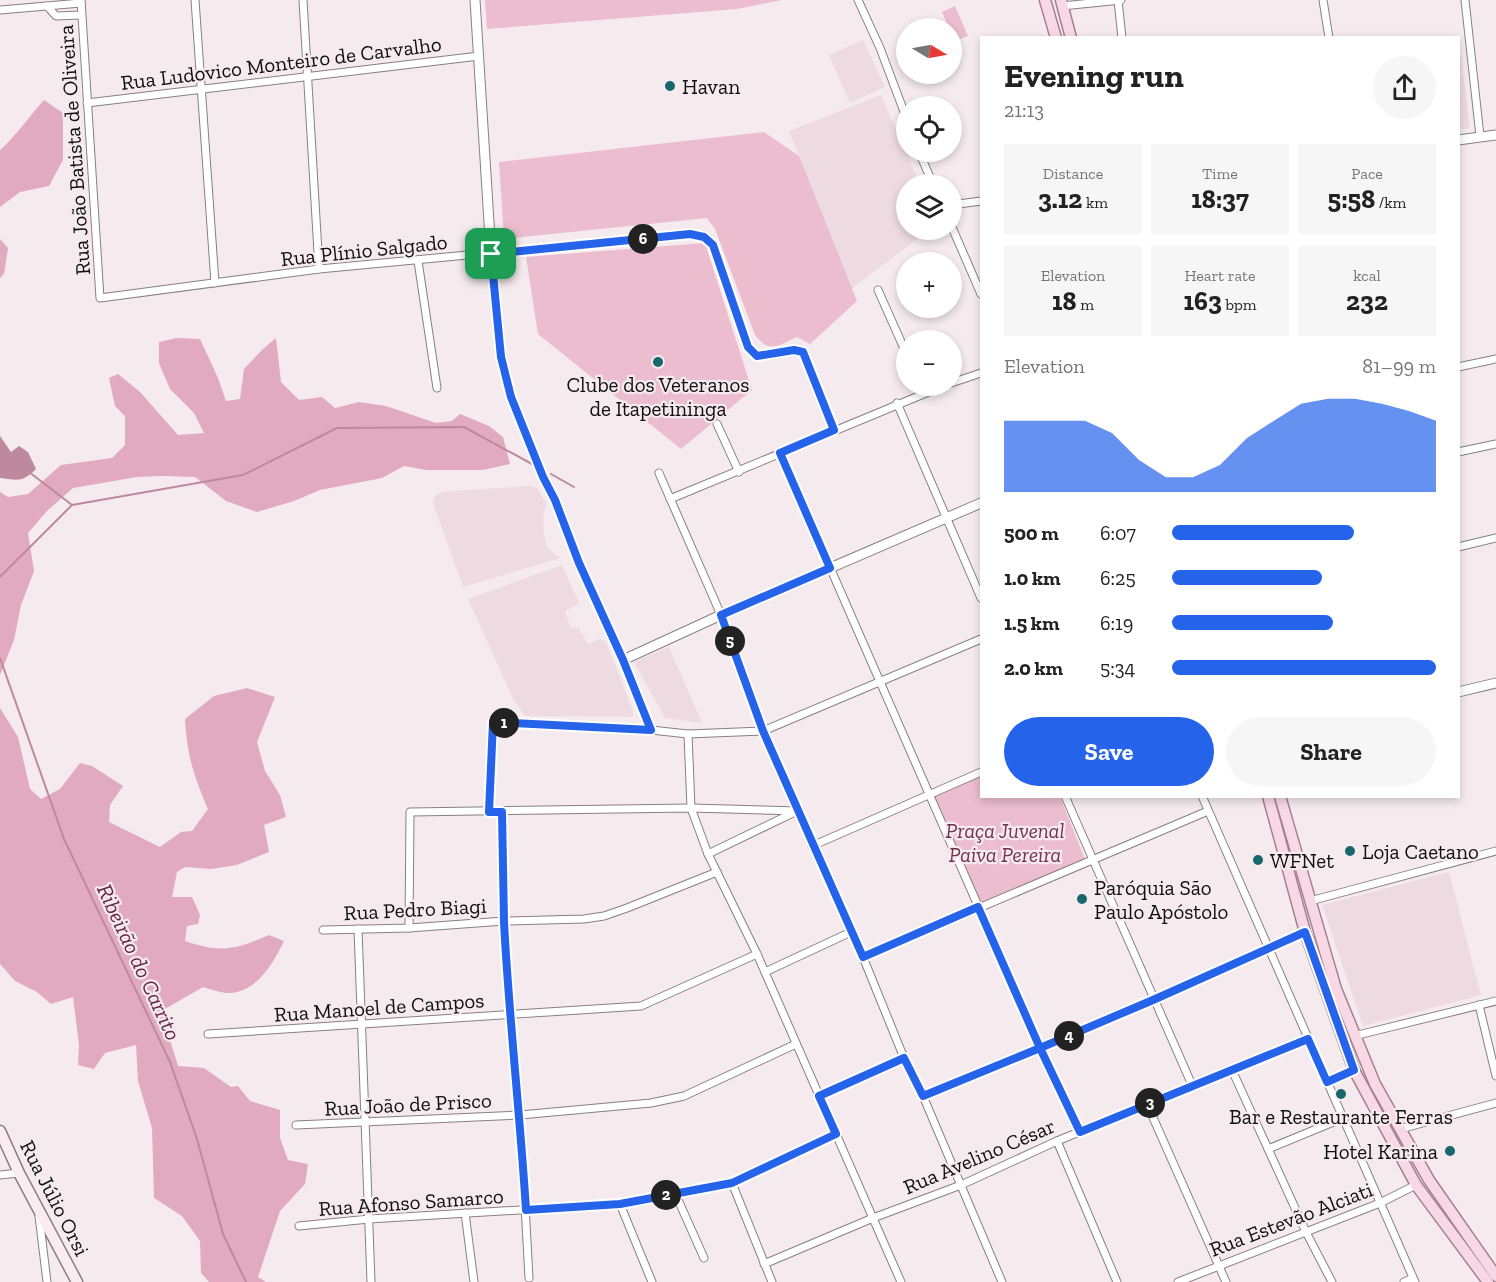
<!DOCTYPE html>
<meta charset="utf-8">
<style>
:root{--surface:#fff;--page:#f6f6f6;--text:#222;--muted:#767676;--accent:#2563eb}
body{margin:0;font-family:"Zilla Slab",serif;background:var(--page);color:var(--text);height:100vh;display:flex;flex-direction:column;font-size:22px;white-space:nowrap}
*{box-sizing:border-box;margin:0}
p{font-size:20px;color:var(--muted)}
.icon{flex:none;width:33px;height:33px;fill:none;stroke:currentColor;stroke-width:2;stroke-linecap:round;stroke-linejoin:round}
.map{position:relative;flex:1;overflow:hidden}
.sheet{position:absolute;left:980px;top:36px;width:480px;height:762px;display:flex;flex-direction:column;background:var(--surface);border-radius:0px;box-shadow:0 3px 9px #0003}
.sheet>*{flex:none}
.needle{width:39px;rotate:100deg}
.controls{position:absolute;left:896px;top:18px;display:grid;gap:12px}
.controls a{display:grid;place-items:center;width:66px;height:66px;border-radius:50%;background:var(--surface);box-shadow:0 3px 9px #0003;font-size:30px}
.pin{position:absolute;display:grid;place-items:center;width:51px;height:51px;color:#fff;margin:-26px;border-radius:12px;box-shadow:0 3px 9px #0006}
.km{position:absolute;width:30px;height:30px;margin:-15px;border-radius:50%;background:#222;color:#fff;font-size:16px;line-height:30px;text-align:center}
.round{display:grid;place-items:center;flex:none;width:63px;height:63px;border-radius:32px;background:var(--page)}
.head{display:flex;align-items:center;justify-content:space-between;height:102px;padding:0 24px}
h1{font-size:33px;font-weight:700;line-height:45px}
.stats{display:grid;grid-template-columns:repeat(3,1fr);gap:9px;height:102px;padding:6px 24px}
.stats div{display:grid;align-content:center;border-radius:0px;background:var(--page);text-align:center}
.stats b{font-size:26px;font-weight:700}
.stats small{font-size:16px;font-weight:400}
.stats p{font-size:16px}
.chart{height:168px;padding:12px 24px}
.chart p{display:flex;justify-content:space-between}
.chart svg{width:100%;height:108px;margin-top:6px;fill:var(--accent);opacity:.7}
.primary-button{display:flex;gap:12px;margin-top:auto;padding:12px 24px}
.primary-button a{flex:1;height:69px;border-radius:36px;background:var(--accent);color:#fff;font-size:24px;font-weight:700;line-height:69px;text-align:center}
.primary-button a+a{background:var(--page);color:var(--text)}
ul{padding:0 24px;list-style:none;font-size:20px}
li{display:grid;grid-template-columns:96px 72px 1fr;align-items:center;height:45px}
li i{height:15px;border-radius:8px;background:var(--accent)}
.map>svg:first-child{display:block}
.built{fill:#eddbe1}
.green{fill:#ebbdce}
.forest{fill:#e1aabf}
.water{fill:#be899e}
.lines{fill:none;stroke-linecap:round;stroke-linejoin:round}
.stream{stroke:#be899e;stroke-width:2}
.minor-casing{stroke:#887f82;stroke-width:9}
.tertiary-casing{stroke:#887f82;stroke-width:11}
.secondary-casing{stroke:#887f82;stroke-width:13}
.primary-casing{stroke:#a5808e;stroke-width:13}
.minor{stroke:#fff;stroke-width:7}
.tertiary{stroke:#fff;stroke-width:9}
.secondary{stroke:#fcecf2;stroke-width:10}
.primary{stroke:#f8d8e5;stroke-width:10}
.route-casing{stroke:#fff;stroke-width:12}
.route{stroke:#2563eb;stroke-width:8}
.poi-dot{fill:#19676d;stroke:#f5ebee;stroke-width:2}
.labels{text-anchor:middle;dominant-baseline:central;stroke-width:4.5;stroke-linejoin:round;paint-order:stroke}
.street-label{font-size:21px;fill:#110e0f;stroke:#f5ebee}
.poi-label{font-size:21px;fill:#110e0f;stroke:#f5ebee;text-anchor:start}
.park-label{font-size:21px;font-style:italic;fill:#73314f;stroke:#f5ebee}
.water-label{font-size:22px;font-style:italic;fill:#672644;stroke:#f5ebee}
</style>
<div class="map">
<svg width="1496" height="1282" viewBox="0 0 1496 1282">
<rect width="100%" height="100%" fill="#f5ebee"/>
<g class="built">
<polygon points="863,40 885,87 850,103 829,55"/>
<polygon points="1461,54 1470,128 1458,130 1458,55"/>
<polygon points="881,95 920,184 906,184 906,230 929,230 851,289 789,131"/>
<polygon points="529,486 537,488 546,503 543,517 544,534 547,546 553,553 560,558 463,587 435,509 433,501 435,496 441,492"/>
<polygon points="562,565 579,603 565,612 571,628 578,627 588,644 600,639 606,642 633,711 633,717 525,716 513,699 468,599"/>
<polygon points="669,647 702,723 665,718 634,662"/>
<polygon points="1449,872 1481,995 1363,1026 1322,905"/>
</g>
<g class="green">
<polygon points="485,0 782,0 737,9 487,29"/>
<polygon points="955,6 968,36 955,41 951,28 949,28 942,12"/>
<path d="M764 132 799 156 857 301 810 344 797 337C777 346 770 354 755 335L715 229 707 218 504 239 499 162Z"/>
<polygon points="705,243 752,390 681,449 538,334 526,257"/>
<polygon points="981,776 981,796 1060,797 1085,859 981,903 934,796"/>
</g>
<g class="forest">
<path d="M44 100 63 113V160L49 186 20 192 0 207V150C17 135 29 116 44 100Z"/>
<polygon points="0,239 8,248 4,274 0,278"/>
<polygon points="177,338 200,339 218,378 226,401 240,399 244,369 263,349 276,338 281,382 299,400 322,397 335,408 359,402 386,406 436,423 452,421 460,414 489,426 503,437 510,464 483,470 426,470 404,466 382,478 320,490 294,501 257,512 226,501 195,477 162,476 137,477 73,488 47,511 28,533 34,571 21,605 14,640 0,675 0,492 8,497 28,494 61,465 112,458 125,445 125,416 115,406 109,378 118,374 140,392 178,435 204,433 194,413 170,389 159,363 159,342"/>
<path d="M247 688 275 697 257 742 265 771 280 795 286 817 264 825 269 852 237 865 211 869 185 867 177 872 172 897H192L200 915 198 924 187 926 185 941C221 953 234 950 269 935L284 941C273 964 256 994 226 993 219 992 210 989 203 987L165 1009 166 1027 178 1066 204 1068 231 1087 238 1086 250 1101 280 1110V1138L288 1160 308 1164 305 1184 280 1211 258 1277 266 1282H209L201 1273 200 1241 182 1216 154 1198 152 1128 138 1081 136 1045 105 1053 94 1069 78 1065 79 1045 73 997 51 1004 37 992 15 981 0 964V708L18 737 30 789 41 799 60 789 80 763 92 766 123 786 110 805 109 822 160 847 181 832 192 831 208 809C194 777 187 755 185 719L214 696Z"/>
</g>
<path class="water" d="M0 436 11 452 19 446 28 452 36 469C22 483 18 480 0 478Z"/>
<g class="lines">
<g class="stream">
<polyline points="29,472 72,505"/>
<polyline points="551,474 574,487"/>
<polyline points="72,505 243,475 337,428 464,427 532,464"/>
<polyline points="0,577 72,505"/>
<polyline points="0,658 64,839 170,1062 197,1139 223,1234 246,1282"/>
</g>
<g class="minor-casing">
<g id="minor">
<polyline points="81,0 100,298 319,269 690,234 704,237 713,245 748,347 757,356 794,349 803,352 834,430"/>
<polyline points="195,0 215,283"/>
<polyline points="303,0 319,269"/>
<polyline points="858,0 880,48 906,117"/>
<polyline points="1118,0 1122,38"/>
<polyline points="1323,0 1329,38"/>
<polyline points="1465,0 1480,136"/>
<polyline points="47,6 56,16 81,15"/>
<polyline points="1062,6 1121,0"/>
<polyline points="0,10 81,3"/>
<polyline points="87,103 479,56"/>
<polyline points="919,152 933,184"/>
<polyline points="951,205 981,201"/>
<polyline points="951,225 981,294"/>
<polyline points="418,261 437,388"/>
<polyline points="878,290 906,353"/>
<polyline points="1458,367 1496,359"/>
<polyline points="951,383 981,373"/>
<polyline points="897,403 981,598"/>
<polyline points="717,424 739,472"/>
<polyline points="1458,452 1496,444"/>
<polyline points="780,453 1031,1027 1080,1132"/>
<polyline points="659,473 721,615 763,731 863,957 904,1058 923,1096 1002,1282"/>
<polyline points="670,499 943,386"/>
<polyline points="1458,547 1496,538"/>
<polyline points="623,660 651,730"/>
<polyline points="688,734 691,808 708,854 757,954 901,1282"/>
<polyline points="1065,796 1192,1085"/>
<polyline points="1202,796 1415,1282"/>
<polyline points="489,812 493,722 651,730 688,734 763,731 981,639"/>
<polyline points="502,812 504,921 511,1015 520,1115 529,1278"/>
<polyline points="812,846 981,772"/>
<polyline points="708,854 795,812"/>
<polyline points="1310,901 1496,851"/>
<polyline points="409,928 410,812 691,808 798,811"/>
<polyline points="358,929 371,1282"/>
<polyline points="323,930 409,928 504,921 584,919 604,916 627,908 717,872"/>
<polyline points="863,957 1208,811"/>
<polyline points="765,972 851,932"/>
<polyline points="1479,1005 1496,1076"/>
<polyline points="208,1034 641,1006 757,954"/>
<polyline points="1354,1036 1496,1001"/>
<polyline points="1232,1070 1306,1232 1332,1282"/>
<polyline points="1327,1082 1354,1070"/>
<polyline points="819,1096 904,1058"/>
<polyline points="923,1096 1153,1000 1305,932"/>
<polyline points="1147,1104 1226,1282"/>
<polyline points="296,1125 520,1115 651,1103 684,1096 796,1044"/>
<polyline points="1400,1129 1496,1103"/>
<polyline points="1057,1141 1117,1282"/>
<polyline points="1268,1149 1343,1118"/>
<polyline points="0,1175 19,1173"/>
<polyline points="732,1183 772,1282"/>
<polyline points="675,1193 704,1258"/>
<polyline points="620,1204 652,1282"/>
<polyline points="465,1213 474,1282"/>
<polyline points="39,1216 47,1282"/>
<polyline points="299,1226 369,1219 620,1204 732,1183 836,1134"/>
<polyline points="764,1264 873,1218 961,1185 1057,1141 1308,1039"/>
<polyline points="1178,1282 1380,1203 1416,1185"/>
<polyline points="1404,1282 1413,1278"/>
</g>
</g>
<g class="tertiary-casing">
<g id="tertiary">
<polyline points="475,0 491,254 501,357 511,397 543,477 555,500 579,563 623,660 721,615 981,503"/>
<polyline points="1458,140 1496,135"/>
<polyline points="1458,692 1496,683"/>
</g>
</g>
<g class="secondary-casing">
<polyline id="secondary" points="0,1131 19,1173 77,1282"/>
</g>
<g class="primary-casing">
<g id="primary">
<polyline points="1045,0 1056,38"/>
<polyline points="1061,0 1071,38"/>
<polyline points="1268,796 1305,932 1354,1070 1416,1185 1488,1282"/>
<polyline points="1280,796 1336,989 1375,1084 1429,1180 1496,1276"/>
</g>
</g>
<use href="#minor" class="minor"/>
<use href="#tertiary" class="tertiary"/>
<use href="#secondary" class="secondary"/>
<use href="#primary" class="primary"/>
</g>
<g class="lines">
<g class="route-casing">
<path id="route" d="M491 254 501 357 511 397 543 477 555 500 579 563 623 660 651 730 493 722 489 812H502C503 849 503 886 504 922 509 1018 520 1114 526 1210L620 1204 732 1183 836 1134 819 1096 904 1058 923 1096 1040 1048 1080 1132 1308 1039 1327 1082 1354 1070 1305 932 1153 1000 1040 1048 978 907 863 957 763 731 721 615 830 568 780 453 834 430 803 352 794 350 757 356 748 347 713 245 704 237 690 234 491 254"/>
</g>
<use href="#route" class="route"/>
</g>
<g class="poi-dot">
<circle cx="670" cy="86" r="6"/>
<circle cx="658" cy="362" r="6"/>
<circle cx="1350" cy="851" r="6"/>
<circle cx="1258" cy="860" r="6"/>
<circle cx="1082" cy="899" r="6"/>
<circle cx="1341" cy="1094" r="6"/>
<circle cx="1450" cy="1151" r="6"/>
</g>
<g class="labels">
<g class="street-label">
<text transform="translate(281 63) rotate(-7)">Rua Ludovico Monteiro de Carvalho</text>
<text transform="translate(74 150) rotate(-94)">Rua João Batista de Oliveira</text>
<text transform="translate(364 250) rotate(-6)">Rua Plínio Salgado</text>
<text transform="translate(415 909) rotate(-3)">Rua Pedro Biagi</text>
<text transform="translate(379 1007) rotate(-4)">Rua Manoel de Campos</text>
<text transform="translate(408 1104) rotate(-3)">Rua João de Prisco</text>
<text transform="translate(979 1156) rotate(-23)">Rua Avelino César</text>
<text transform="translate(55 1198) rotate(63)">Rua Júlio Orsi</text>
<text transform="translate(411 1202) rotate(-4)">Rua Afonso Samarco</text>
<text transform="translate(1291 1219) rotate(-21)">Rua Estevão Alciati</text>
</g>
<g class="poi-label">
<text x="682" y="86">Havan</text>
<text x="658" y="384" text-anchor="middle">Clube dos Veteranos<tspan x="658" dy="24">de Itapetininga</tspan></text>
<text x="1362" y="851">Loja Caetano</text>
<text x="1270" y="860">WFNet</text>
<text x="1094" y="887">Paróquia São<tspan x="1094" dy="24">Paulo Apóstolo</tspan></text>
<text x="1341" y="1116" text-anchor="middle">Bar e Restaurante Ferras</text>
<text x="1438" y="1151" text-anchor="end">Hotel Karina</text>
</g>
<g class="park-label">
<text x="1005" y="830">Praça Juvenal<tspan x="1005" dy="24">Paiva Pereira</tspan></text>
</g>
<g class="water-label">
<text transform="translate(139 962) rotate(65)">Ribeirão do Carrito</text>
</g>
</g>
</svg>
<div class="controls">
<a><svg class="needle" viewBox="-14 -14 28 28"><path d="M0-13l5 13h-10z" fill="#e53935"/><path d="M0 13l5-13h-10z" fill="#767676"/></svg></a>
<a><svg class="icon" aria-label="locate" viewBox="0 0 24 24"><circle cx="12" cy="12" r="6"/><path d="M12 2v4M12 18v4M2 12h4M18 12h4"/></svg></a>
<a><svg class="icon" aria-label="layers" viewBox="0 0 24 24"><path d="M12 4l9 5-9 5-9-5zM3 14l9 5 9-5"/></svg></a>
<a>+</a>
<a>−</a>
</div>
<div class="pin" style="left:491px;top:254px;background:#1e9e55"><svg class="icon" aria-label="arrive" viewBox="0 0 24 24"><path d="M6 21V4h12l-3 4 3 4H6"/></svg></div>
<b class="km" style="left:504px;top:723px">1</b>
<b class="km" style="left:666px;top:1195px">2</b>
<b class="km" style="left:1150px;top:1103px">3</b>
<b class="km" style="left:1069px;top:1036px">4</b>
<b class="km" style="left:730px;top:641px">5</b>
<b class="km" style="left:643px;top:239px">6</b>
<section class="sheet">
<div class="head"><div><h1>Evening run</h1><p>21:13</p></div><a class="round"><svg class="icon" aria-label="share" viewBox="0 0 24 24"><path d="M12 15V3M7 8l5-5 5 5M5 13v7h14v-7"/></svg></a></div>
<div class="stats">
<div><p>Distance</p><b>3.12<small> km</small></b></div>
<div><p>Time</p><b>18:37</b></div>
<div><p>Pace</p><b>5:58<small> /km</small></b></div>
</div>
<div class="stats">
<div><p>Elevation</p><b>18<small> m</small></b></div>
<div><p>Heart rate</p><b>163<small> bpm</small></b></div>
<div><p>kcal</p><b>232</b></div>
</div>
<div class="chart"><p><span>Elevation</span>81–99 m</p>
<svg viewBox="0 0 160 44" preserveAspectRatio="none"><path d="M0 44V15L10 15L20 15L30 15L40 20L50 31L60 38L70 38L80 33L90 22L100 15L110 8L120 6L130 6L140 8L150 11L160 15V44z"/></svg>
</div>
<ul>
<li><b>500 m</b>6:07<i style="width:69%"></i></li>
<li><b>1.0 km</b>6:25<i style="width:57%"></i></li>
<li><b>1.5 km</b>6:19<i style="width:61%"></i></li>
<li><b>2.0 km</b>5:34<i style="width:100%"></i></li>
</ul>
<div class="primary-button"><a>Save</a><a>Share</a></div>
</section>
</div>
